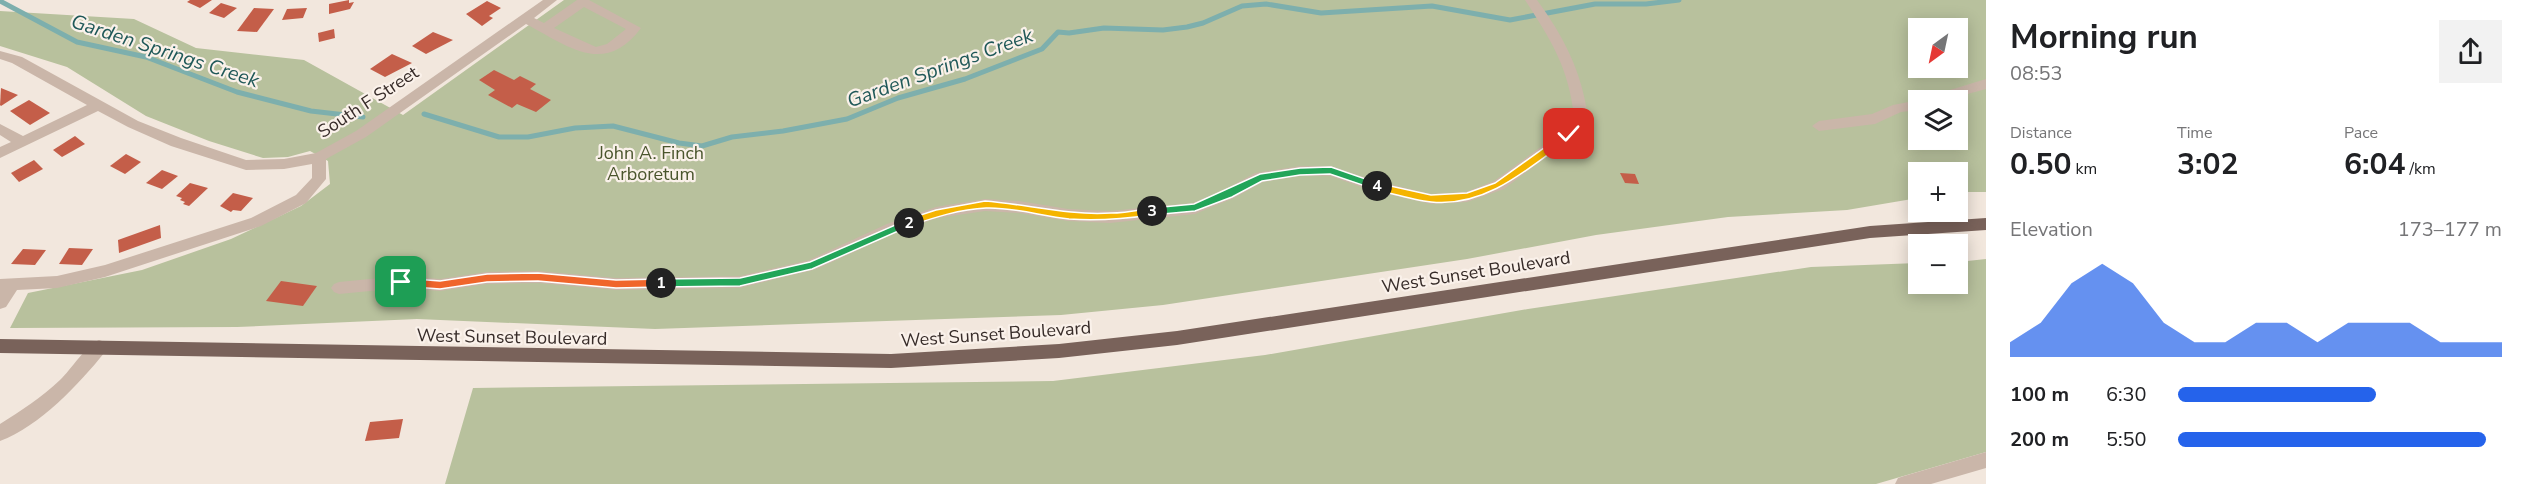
<!DOCTYPE html>
<meta charset="utf-8">
<style>
:root{--surface:#fff;--page:#f2f2f2;--text:#202124;--muted:#757577;--accent:#2563eb}
body{margin:0;font-family:"Nunito Sans",sans-serif;background:var(--page);color:var(--text);height:100vh;display:flex;flex-direction:column;font-size:22px;white-space:nowrap}
*{box-sizing:border-box;margin:0}
p{font-size:20px;color:var(--muted)}
.icon{flex:none;width:33px;height:33px;fill:none;stroke:currentColor;stroke-width:2;stroke-linecap:round;stroke-linejoin:round}
.map{position:relative;flex:1;overflow:hidden}
.panel{display:flex;flex-direction:column;background:var(--surface);width:540px}
.panel>*{flex:none}
.needle{width:39px;rotate:213deg}
.controls{position:absolute;left:1908px;top:18px;display:grid;gap:12px}
.controls a{display:grid;place-items:center;width:60px;height:60px;border-radius:0px;background:var(--surface);box-shadow:0 3px 15px #0003;font-size:30px}
.pin{position:absolute;display:grid;place-items:center;width:51px;height:51px;color:#fff;margin:-26px;border-radius:12px;box-shadow:0 3px 9px #0006}
.km{position:absolute;width:30px;height:30px;margin:-15px;border-radius:50%;background:#222;color:#fff;font-size:16px;line-height:30px;text-align:center}
.round{display:grid;place-items:center;flex:none;width:63px;height:63px;border-radius:0px;background:var(--page)}
.summary{display:flex;align-items:center;justify-content:space-between;height:102px;padding:0 24px}
h1{font-size:33px;font-weight:700;line-height:45px}
.figures{display:grid;grid-template-columns:repeat(3,1fr);gap:9px;height:102px;padding:6px 24px}
.figures div{display:grid;align-content:center}
.figures b{font-size:30px;font-weight:700}
.figures small{font-size:16px;font-weight:400}
.figures p{font-size:16px}
.chart{height:168px;padding:12px 24px}
.chart p{display:flex;justify-content:space-between}
.chart svg{width:100%;height:108px;margin-top:6px;fill:var(--accent);opacity:.7}
ul{padding:0 24px;list-style:none;font-size:20px}
li{display:grid;grid-template-columns:96px 72px 1fr;align-items:center;height:45px}
li i{height:15px;border-radius:8px;background:var(--accent)}
main{display:flex;flex:1;min-height:0}
.map>svg:first-child{display:block}
.green{fill:#b8c19d;fill-rule:evenodd}
.lines{fill:none;stroke-linecap:round;stroke-linejoin:round}
.stream{stroke:#7dafad;stroke-width:5}
.building{fill:#c45e49}
.minor{fill:#cab6a9;fill-rule:evenodd}
.major{fill:#79625a;fill-rule:evenodd}
.split-1{fill:#f0652b;stroke:#fff;stroke-width:1.5}
.split-2{fill:#22a559;stroke:#fff;stroke-width:1.5}
.split-3{fill:#f5b400;stroke:#fff;stroke-width:1.5}
.split-4{fill:#22a559;stroke:#fff;stroke-width:1.5}
.split-5{fill:#f5b400;stroke:#fff;stroke-width:1.5}
.labels{text-anchor:middle;dominant-baseline:central;stroke-width:4.5;stroke-linejoin:round;paint-order:stroke}
.street-label{font-size:18px;fill:#372c29;stroke:#faf1ea}
.park-label{font-size:18px;fill:#4a552d;stroke:#faf1ea}
.water-label{font-size:20px;font-style:italic;fill:#1f5858;stroke:#faf1ea}
</style>
<main>
<div class="map">
<svg width="1986" height="484" viewBox="0 0 1986 484">
<rect width="100%" height="100%" fill="#f2e7dd"/>
<g class="green">
<path d="M564 0H1986V192H1958V172H1918V198L1847 210 1728 217 1596 235 1467 259 1163 305 1061 315 655 329 417 319 237 327 10 328 28 293 142 270 231 239 301 206 330 184 328 161 310 151 288 157 263 158 209 141 146 116 67 67 0 46V11L134 19 196 48 304 60 403 115ZM1918 28H1958V68H1918ZM1918 100H1958V140H1918Z"/>
<polygon points="1986,259 1986,452 1876,484 445,484 473,388 1053,381 1265,355 1528,309 1811,267 1918,263 1918,284 1958,284 1958,262"/>
</g>
<g class="lines">
<g class="stream">
<polyline points="0,1 77,42 146,57 237,92 311,111 363,117"/>
<polyline points="424,114 499,137 528,137 575,128 613,126 679,143 702,146 732,137 783,131 847,119 898,98 965,79 1042,49 1058,32 1069,33 1104,28 1163,30 1187,27 1203,23 1242,6 1266,4 1321,13 1432,6 1510,20 1595,4 1646,4 1679,0"/>
</g>
</g>
<g class="building">
<polygon points="190,0 212,0 200,8 187,2"/>
<polygon points="349,0 349,3 354,2 350,9 329,14 329,4"/>
<polygon points="487,1 501,8 489,16 493,18 482,26 466,14"/>
<polygon points="221,3 237,8 224,18 209,13"/>
<polygon points="254,8 274,9 257,32 237,31"/>
<polygon points="307,8 303,18 282,20 287,9"/>
<polygon points="334,29 335,38 319,42 318,33"/>
<polygon points="433,32 453,40 426,54 412,46"/>
<polygon points="392,54 412,63 385,77 370,69"/>
<polygon points="494,70 514,80 520,76 536,84 530,89 551,100 536,112 517,104 512,108 488,95 495,90 479,80"/>
<polygon points="1,88 18,95 1,106 0,105"/>
<polygon points="29,100 50,113 30,125 10,111"/>
<polygon points="75,136 85,144 62,157 53,150"/>
<polygon points="126,154 141,162 125,174 110,166"/>
<polygon points="34,160 43,169 19,182 11,173"/>
<polygon points="162,170 178,176 162,189 146,183"/>
<polygon points="1620,173 1635,174 1639,184 1625,183"/>
<polygon points="190,183 208,188 189,206 183,204 185,202 180,200 182,198 176,196"/>
<polygon points="233,193 253,198 241,211 233,210 231,212 220,206"/>
<polygon points="160,225 161,238 119,253 118,240"/>
<polygon points="69,248 93,249 82,265 59,264"/>
<polygon points="23,249 46,250 35,265 11,264"/>
<polygon points="281,281 317,286 303,306 266,301"/>
<polygon points="403,419 399,438 365,441 370,422"/>
</g>
<g class="lines">
<g class="minor">
<path d="M543 0H557L534 18 544 23 577 0H589L641 28C604 77 568 46 526 24L366 137 326 159V179L306 203 261 226 105 277 57 288 17 290 6 307 0 309V279L57 276 105 265 251 218 296 195 312 178V164L284 169 246 170 171 146 128 127 98 111 0 158V147L11 142 0 135V124L23 136 87 105 12 63 0 59V51L22 57 138 121 181 138 246 160 284 159 316 153 356 131ZM584 7 626 29 607 44 596 47 554 28Z"/>
<path d="M1525 0H1537C1564 37 1582 72 1588 118L1574 136 1504 189 1467 202 1431 204 1370 190 1330 176H1300L1263 182 1234 198 1195 214 1110 223 1068 221 1019 213 985 211 937 218 897 232 817 269 740 288 616 290 538 283 487 284 440 291 401 288 339 294 334 292 331 288 334 284 339 282 401 276 440 279 487 272 538 271 616 278 740 276 809 260 887 224 936 207 985 199 1019 201 1068 209 1110 211 1193 203 1224 190 1255 173 1300 166H1331L1372 180 1431 194 1466 192 1494 181 1564 130 1574 117C1569 68 1551 40 1525 0Z"/>
<polygon points="1986,79 1986,89 1946,100 1925,100 1927,97"/>
<polygon points="1919,100 1918,110 1901,112 1875,124 1819,131 1812,126 1819,121 1872,114 1893,105"/>
<path d="M99 340 105 342 107 347 105 352C79 384 40 426 0 441V424C21 411 42 397 60 380 71 370 87 344 99 340Z"/>
<polygon points="1986,452 1986,468 1931,484 1895,484 1898,478 1904,476"/>
</g>
<polygon class="major" points="1986,218 1986,230 1870,238 1177,345 1059,358 891,368 0,353 0,339 891,354 1059,344 1177,331 1870,226"/>
</g>
<polygon class="split-1" points="538,273 616,280 661,279 666,283 661,287 616,288 538,281 487,282 440,289 401,286 396,282 401,278 440,281 487,274"/>
<polygon class="split-2" points="909,219 912,220 912,225 812,269 740,286 661,287 656,283 661,279 740,278 810,262"/>
<path class="split-3" d="M985 201C1026 204 1069 216 1111 213 1125 213 1139 210 1152 208L1157 211 1152 215C1124 219 1098 221 1069 219 1041 216 1014 207 986 208 960 209 933 218 909 226L904 223 905 220 936 210Z"/>
<polygon class="split-4" points="1331,167 1380,184 1381,186 1377,190 1330,174 1300,175 1262,181 1232,197 1195,211 1152,215 1148,211 1152,208 1194,204 1260,174 1300,168"/>
<path class="split-5" d="M1569 130 1573 131V136C1530 167 1487 208 1431 202 1413 200 1394 194 1377 190L1372 186 1377 183 1431 195 1467 193 1495 183Z"/>
<g class="labels">
<g class="street-label">
<text transform="translate(368 102) rotate(-33)">South F Street</text>
<text transform="translate(1476 272) rotate(-9)">West Sunset Boulevard</text>
<text transform="translate(996 334) rotate(-4)">West Sunset Boulevard</text>
<text transform="translate(512 337) rotate(1)">West Sunset Boulevard</text>
</g>
<g class="park-label">
<text x="651" y="153">John A. Finch<tspan x="651" dy="21">Arboretum</tspan></text>
</g>
<g class="water-label">
<text transform="translate(165 51) rotate(18)">Garden Springs Creek</text>
<text transform="translate(940 68) rotate(-20)">Garden Springs Creek</text>
</g>
</g>
</svg>
<div class="controls">
<a><svg class="needle" viewBox="-14 -14 28 28"><path d="M0-13l5 13h-10z" fill="#e53935"/><path d="M0 13l5-13h-10z" fill="#757577"/></svg></a>
<a><svg class="icon" aria-label="layers" viewBox="0 0 24 24"><path d="M12 4l9 5-9 5-9-5zM3 14l9 5 9-5"/></svg></a>
<a>+</a>
<a>−</a>
</div>
<div class="pin" style="left:401px;top:282px;background:#1e9e55"><svg class="icon" aria-label="arrive" viewBox="0 0 24 24"><path d="M6 21V4h12l-3 4 3 4H6"/></svg></div>
<div class="pin" style="left:1569px;top:134px;background:#d93025"><svg class="icon" aria-label="check" viewBox="0 0 24 24"><path d="M5 12l5 5 9-10"/></svg></div>
<b class="km" style="left:661px;top:283px">1</b>
<b class="km" style="left:909px;top:223px">2</b>
<b class="km" style="left:1152px;top:211px">3</b>
<b class="km" style="left:1377px;top:186px">4</b>
</div>
<section class="panel">
<div class="summary"><div><h1>Morning run</h1><p>08:53</p></div><a class="round"><svg class="icon" aria-label="share" viewBox="0 0 24 24"><path d="M12 15V3M7 8l5-5 5 5M5 13v7h14v-7"/></svg></a></div>
<div class="figures">
<div><p>Distance</p><b>0.50<small> km</small></b></div>
<div><p>Time</p><b>3:02</b></div>
<div><p>Pace</p><b>6:04<small> /km</small></b></div>
</div>
<div class="chart"><p><span>Elevation</span>173–177 m</p>
<svg viewBox="0 0 160 44" preserveAspectRatio="none"><path d="M0 44V38L10 30L20 14L30 6L40 14L50 30L60 38L70 38L80 30L90 30L100 38L110 30L120 30L130 30L140 38L150 38L160 38V44z"/></svg>
</div>
<ul>
<li><b>100 m</b>6:30<i style="width:61%"></i></li>
<li><b>200 m</b>5:50<i style="width:95%"></i></li>
</ul>
</section>
</main>
